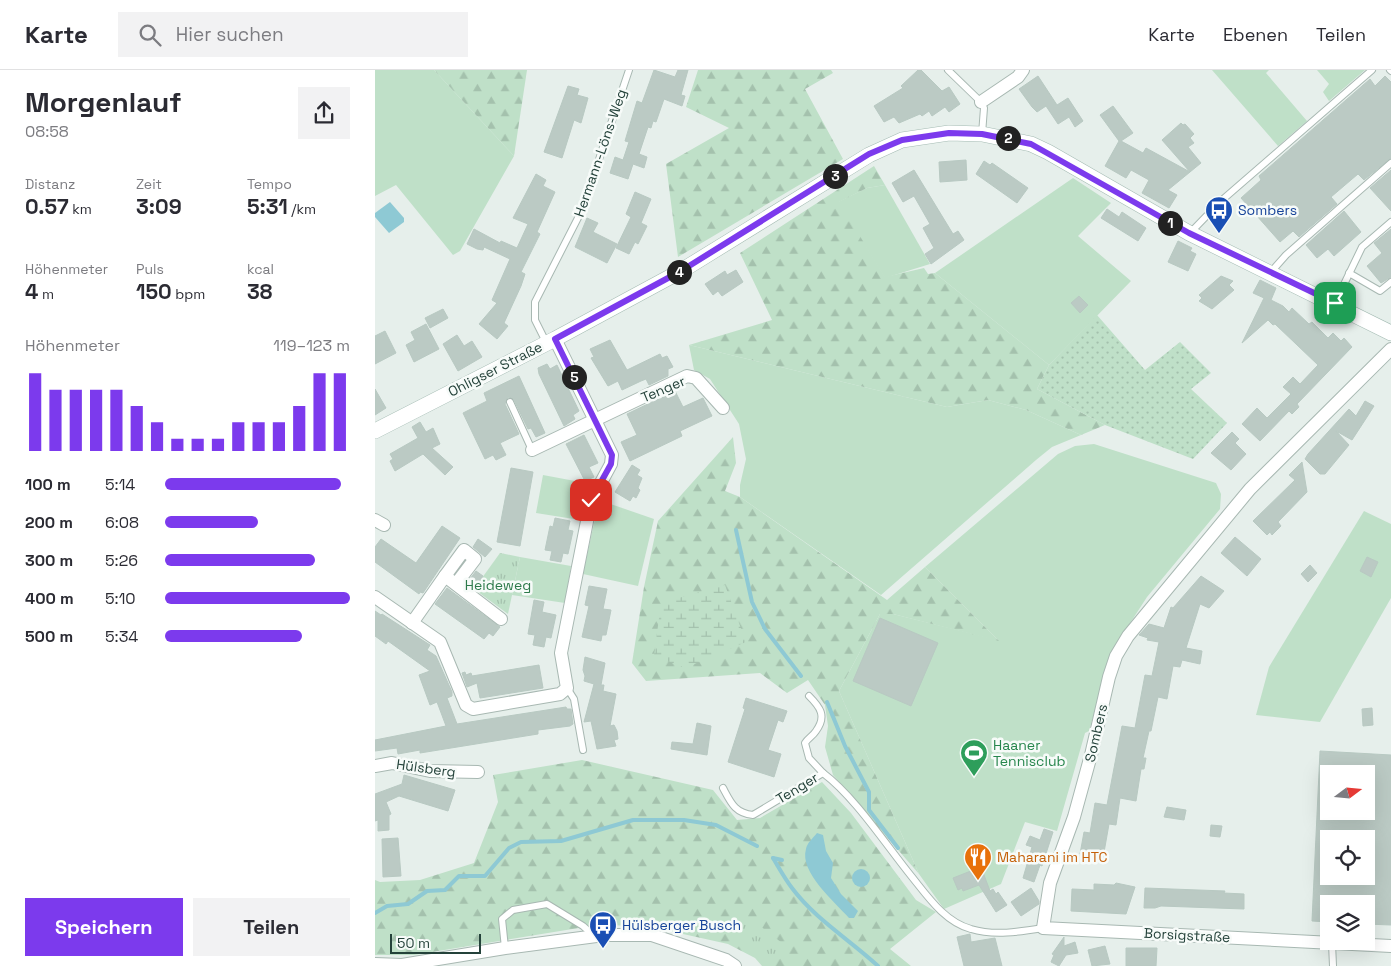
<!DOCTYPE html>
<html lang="de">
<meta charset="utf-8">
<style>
:root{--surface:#fff;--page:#f2f2f3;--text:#2b2b33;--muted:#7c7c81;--line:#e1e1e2;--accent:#7c3aed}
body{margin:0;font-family:"Space Grotesk",sans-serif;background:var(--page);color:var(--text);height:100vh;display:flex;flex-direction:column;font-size:19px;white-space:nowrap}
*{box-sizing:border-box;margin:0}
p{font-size:16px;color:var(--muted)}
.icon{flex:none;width:28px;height:28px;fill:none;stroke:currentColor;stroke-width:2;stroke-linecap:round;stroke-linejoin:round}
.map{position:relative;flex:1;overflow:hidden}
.details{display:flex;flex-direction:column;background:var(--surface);width:375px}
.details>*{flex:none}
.needle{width:32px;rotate:74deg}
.tools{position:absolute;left:945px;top:695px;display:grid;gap:10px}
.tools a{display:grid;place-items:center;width:55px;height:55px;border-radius:0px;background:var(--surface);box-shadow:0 5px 20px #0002;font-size:25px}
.scale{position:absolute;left:15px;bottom:12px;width:91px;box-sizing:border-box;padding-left:5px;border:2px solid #24423a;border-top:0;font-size:14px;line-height:18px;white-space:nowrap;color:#24423a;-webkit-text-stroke:4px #f7fbf9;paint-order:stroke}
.pin{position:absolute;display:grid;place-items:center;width:42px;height:42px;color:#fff;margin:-21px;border-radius:10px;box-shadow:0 2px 8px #0006}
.km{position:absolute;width:25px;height:25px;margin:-12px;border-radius:50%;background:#222;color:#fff;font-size:14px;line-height:25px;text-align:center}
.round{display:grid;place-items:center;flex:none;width:52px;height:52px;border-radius:0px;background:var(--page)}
.headline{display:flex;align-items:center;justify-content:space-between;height:85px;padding:0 25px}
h1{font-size:28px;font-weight:800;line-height:38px}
.metrics{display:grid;grid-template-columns:repeat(3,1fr);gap:8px;height:85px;padding:5px 25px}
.metrics div{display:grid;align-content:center}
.metrics b{font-size:21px;font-weight:800}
.metrics small{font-size:14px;font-weight:400}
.metrics p{font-size:14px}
.chart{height:140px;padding:10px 25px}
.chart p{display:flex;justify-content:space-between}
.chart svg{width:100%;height:90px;margin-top:5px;stroke:var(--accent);stroke-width:6}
.action{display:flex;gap:10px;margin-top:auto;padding:10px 25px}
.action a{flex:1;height:58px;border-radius:0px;background:var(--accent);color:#fff;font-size:20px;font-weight:800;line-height:58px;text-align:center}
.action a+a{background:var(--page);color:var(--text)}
ul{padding:0 25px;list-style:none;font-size:16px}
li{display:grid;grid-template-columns:80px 60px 1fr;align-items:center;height:38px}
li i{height:12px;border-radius:6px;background:var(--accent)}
header{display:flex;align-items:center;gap:30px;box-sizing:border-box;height:70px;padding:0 25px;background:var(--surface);border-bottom:1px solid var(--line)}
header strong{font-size:24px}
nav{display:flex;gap:28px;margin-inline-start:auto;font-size:18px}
.search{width:350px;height:45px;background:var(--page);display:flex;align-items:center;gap:12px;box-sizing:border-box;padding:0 18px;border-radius:0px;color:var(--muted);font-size:19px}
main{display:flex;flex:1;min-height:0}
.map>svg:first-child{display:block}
.grass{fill:#bfe0c8}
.forest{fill:url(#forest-firs)}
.wetland{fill:url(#wetland-marsh)}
.park{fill:url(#park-tufts)}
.garden{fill:url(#garden-dots)}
.water{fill:#8ec9d4}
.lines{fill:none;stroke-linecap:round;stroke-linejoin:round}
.stream{stroke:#8ec9d4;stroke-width:4}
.building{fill:#bbcac4;stroke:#b8c9c2;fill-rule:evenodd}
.service-casing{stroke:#a8b8b2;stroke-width:8}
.minor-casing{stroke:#a8b8b2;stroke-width:14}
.secondary-casing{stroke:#a4bbb3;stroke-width:16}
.service{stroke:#fff;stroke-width:6}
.minor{stroke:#fff;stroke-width:12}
.secondary{stroke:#fff;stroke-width:15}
.route-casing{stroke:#fff;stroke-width:10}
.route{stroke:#7c3aed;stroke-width:6}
.labels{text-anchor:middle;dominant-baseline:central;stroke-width:5;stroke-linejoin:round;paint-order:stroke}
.street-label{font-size:14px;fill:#24423a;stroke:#f7fbf9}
.transit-label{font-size:14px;fill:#164399;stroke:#f7fbf9;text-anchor:start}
.park-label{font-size:14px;fill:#2d7a4b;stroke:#f7fbf9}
.leisure-label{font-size:14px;fill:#27864d;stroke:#f7fbf9;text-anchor:start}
.food-label{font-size:14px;fill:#c56008;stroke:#f7fbf9;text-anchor:start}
</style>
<header>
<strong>Karte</strong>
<div class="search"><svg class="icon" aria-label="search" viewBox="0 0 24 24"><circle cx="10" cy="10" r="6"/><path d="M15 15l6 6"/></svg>Hier suchen</div>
<nav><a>Karte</a><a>Ebenen</a><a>Teilen</a></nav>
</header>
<main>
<section class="details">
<div class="headline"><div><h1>Morgenlauf</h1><p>08:58</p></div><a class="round"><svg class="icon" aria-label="share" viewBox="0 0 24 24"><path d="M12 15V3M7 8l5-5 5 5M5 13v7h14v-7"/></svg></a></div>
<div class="metrics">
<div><p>Distanz</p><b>0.57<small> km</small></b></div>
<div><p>Zeit</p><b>3:09</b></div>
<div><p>Tempo</p><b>5:31<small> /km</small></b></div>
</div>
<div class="metrics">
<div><p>Höhenmeter</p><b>4<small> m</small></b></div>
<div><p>Puls</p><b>150<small> bpm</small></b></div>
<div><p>kcal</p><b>38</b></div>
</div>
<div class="chart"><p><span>Höhenmeter</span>119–123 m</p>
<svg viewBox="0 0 160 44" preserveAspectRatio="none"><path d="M5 44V6M15 44V14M25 44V14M35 44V14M45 44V14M55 44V22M65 44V30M75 44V38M85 44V38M95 44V38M105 44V30M115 44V30M125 44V30M135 44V22M145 44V6M155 44V6"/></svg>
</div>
<ul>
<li><b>100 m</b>5:14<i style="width:95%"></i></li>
<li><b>200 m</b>6:08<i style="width:50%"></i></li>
<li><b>300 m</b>5:26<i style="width:81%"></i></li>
<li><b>400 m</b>5:10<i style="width:100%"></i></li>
<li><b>500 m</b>5:34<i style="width:74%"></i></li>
</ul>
<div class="action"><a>Speichern</a><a>Teilen</a></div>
</section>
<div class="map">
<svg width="1016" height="896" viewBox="0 0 1016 896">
<defs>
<pattern id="forest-firs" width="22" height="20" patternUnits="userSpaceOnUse" patternTransform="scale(1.25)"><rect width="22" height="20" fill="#bfe0c8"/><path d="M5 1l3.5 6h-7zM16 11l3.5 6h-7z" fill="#a4c1ad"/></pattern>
<pattern id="wetland-marsh" width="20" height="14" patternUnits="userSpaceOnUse" patternTransform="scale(1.25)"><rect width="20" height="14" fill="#bfe0c8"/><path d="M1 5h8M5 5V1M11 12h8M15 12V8" fill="none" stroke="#a4c1ad"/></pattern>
<pattern id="park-tufts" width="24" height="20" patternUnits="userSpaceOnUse" patternTransform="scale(1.25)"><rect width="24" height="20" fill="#bfe0c8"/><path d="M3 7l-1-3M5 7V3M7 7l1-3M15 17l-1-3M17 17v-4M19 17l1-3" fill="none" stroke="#a4c1ad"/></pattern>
<pattern id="garden-dots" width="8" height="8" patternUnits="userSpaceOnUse" patternTransform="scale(1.25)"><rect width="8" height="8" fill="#bfe0c8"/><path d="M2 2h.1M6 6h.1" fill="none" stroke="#a4c1ad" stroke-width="1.8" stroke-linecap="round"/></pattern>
</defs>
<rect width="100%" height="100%" fill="#e6efeb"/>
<g class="grass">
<polygon points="0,0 59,0 139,86 85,181 78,185 21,115 0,126"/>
<polygon points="837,0 894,0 891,3 932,51 903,76"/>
<polygon points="942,0 990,0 954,31 948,22 954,14"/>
<polygon points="698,108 736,133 703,166 756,211 674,295 560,203"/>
<polygon points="510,115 555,194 510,208 463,132 492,118"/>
<polygon points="314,275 572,337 613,330 651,340 706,365 677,377 661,390 506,525 365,427 365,415 371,389 364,354 335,309 319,300"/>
<polygon points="719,374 841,413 846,424 845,439 772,527 737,581 714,661 710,663 682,761 650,752 626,814 569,839 544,804 464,621 505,544 518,544 623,570 550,497 683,384 700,376"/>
<polygon points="168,405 216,414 210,424 205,450 161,443"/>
<polygon points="224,430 279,449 263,516 208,504"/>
<polygon points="989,441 1016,454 1016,528 945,652 881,645 894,597"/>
<polygon points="145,487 196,496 190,533 137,525"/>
</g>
<g class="forest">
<polygon points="59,0 152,0 139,86"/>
<polygon points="323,0 456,0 458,3 430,19 468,89 303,187 291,94 354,58 311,37"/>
<polygon points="499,96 510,115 492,118 464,132 510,207 549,198 553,204 560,203 674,295 662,319 730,355 706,365 651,340 613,330 572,337 314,275 397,250 365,183"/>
<polygon points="358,367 361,393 350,421 365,427 512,530 550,497 624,571 518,544 505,544 464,621 544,804 458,705 450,677 453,656 450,635 433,610 412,623 385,603 271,611 257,593 269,517 283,451"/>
<polygon points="207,690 338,720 362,750 385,748 447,712 476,743 541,830 561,842 515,879 536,896 387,896 380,888 353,874 272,856 222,855 39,885 0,885 0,810 5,812 45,810 99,793 123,732 118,705"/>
</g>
<polygon class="wetland" points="350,515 371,572 310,598 279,586 286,533"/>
<g class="park">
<polygon points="125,483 145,487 133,544 99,519"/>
<polygon points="359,836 411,876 395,896 350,862"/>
</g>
<polygon class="garden" points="722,245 770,300 805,272 836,303 816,319 852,353 818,389 730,355 662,319 674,295"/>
<g class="water">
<polygon points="15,132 29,148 29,152 14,163 0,147 0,143"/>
<path d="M442 763 448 765 451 781 458 793 456 808 466 824 483 841 479 848H474C460 832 424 802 431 779 432 773 438 768 442 763Z"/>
<circle cx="486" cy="808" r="9"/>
</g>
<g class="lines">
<g class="stream">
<polyline points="361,460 377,532 390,559 426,606"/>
<polyline points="452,632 470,676 494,722 494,740 523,778"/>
<path d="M398 788C404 798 410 809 417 818 440 849 475 870 503 896"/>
<polyline points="398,788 407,790"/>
<polyline points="0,843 12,836 33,834 52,821 70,820 84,806 110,806 134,778 146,772 186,771 258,750 309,750 341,755 382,776"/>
</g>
</g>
<g class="building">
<polygon points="279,0 300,7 303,0 313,0 306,25 310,26 307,36 289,29 281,52 278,51 276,58 273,57 264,84 272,87 269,98 258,94 253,109 235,103 240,87 248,90 254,72 250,71 262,31 267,33"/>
<polygon points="543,0 546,0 567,21 574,17 585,34 574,42 570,37 557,46 554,41 547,46 545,44 524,53 519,47 509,52 499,36 528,18 526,16"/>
<polygon points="663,6 682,35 693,28 708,51 700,57 694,47 683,54 671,36 662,42 657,37 644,19"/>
<polygon points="1010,6 1016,12 1016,88 989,110 983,104 956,127 962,134 924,167 918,161 905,172 866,128 886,110 884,106 995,9 1000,16"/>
<polygon points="193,16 204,19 202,25 213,28 206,53 199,50 187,88 169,82"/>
<polygon points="738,36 758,63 746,71 768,83 771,78 815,102 793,120 802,125 794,138 767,123 774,110 756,100 751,108 730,96 744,71 725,45"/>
<polygon points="806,53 808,55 810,54 819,64 815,68 819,73 813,77 826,93 815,102 787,70"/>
<polygon points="591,90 592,110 565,112 564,92"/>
<polygon points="609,91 615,95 617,93 653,118 642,133 601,104"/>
<polygon points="539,100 578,164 583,161 589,170 556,194 550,184 559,178 548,158 555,154 539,126 528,132 517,113"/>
<polygon points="1016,100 1016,141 995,118"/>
<polygon points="161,104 171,110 168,116 180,122 162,162 165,164 146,202 150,204 146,216 129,253 133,256 122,269 104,254 122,233 117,230 135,189 109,177 108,180 102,179 92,174 99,159 125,173 126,171 142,178 153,154 138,148"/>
<polygon points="260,122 276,129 266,153 272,156 263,174 260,172 254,184 241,178 256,147 251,144"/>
<polygon points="732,139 744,147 747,142 771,158 763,171 726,148"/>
<polygon points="969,141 986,162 959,186 953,179 942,188 931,175"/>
<polygon points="212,148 223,153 218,162 242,174 232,193 200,177"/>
<polygon points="1016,159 1016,207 1006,213 992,196 1007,183 999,173"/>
<polygon points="803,171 817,178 815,181 821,184 813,201 793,192"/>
<polygon points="361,200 368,212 347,226 343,221 338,225 330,214 350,201 352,205"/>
<polygon points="846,206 858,211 854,215 859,220 837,239 824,231 827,228 824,225"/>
<polygon points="885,210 901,218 896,230 908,236 914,242 917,238 934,254 937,252 953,268 958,263 966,271 969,268 977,277 922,334 924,337 917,344 914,341 885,371 867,354 882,338 892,348 916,324 908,317 918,307 925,314 943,295 900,254 898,255 893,250 867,273 889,228 878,223"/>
<polygon points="704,226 713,235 705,243 696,233"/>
<polygon points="68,239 73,248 55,258 50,248"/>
<polygon points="51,254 64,279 39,292 31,275 40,270 36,262"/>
<polygon points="10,261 21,283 0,294 0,266"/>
<polygon points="82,265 89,276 97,271 107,287 83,301 68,274"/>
<polygon points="235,270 252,300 285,284 287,288 292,286 298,297 293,299 293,306 274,315 271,309 266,311 247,320 243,311 233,316 216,288 219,287 215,279"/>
<polygon points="172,294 175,299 182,295 204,341 198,345 200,349 189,356 164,304 163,298"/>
<polygon points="144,306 170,363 161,367 156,358 153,359 139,330 133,327 130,334 144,364 125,373 131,385 121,390 118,385 110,389 88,343 112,331 109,323"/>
<polygon points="0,319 11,338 0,345"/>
<polygon points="300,321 308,337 328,328 337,346 305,361 307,366 255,391 246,372 262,365 252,344"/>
<polygon points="990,331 999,336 992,347 977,370 961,361 974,375 950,404 945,404 930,389 933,384 974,339 981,346"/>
<polygon points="45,352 51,362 58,358 65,374 57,378 78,397 70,405 48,384 20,401 15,391 18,389 15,384 43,368 37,357"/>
<polygon points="857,362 864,369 860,373 871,384 856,400 836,383"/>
<polygon points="209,365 223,393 214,397 219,407 210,411 191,374"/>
<polygon points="927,392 932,422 903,452 906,456 897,465 895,462 892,465 878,451 920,410 914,405"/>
<polygon points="257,395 265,400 262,405 267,408 263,418 265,420 261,428 258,426 255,431 240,422"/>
<polygon points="136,398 158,402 145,476 122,472"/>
<polygon points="180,448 195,451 193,460 198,461 193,484 188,483 186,492 175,490 177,481 170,480 175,456 178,457"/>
<polygon points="67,456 85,468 48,523 45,522 44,524 0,492 0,477 6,469 41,493"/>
<polygon points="860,467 886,489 872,506 846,483"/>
<polygon points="103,469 117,479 110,487 98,477"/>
<polygon points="992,487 1003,492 996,507 985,501"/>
<polygon points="935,495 942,503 933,512 926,504"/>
<polygon points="101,501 108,506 100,519 92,513"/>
<polygon points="826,506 849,521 834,538 825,534 811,578 827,581 825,594 807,590 805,597 798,596 792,629 783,627 776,661 774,661 768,688 771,688 769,699 766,699 761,731 745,728 741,755 734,754 728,788 705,784 709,762 715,763 720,733 732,735 747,656 760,658 770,605 777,606 784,572 772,570 773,568 764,565 774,554 789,558 796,537 798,538"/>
<polygon points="214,516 232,519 228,539 236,540 231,565 227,565 226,571 207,567 214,536 210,535"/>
<polygon points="72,518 125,557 118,566 114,563 109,569 60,534"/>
<polygon points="159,530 169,532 167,542 181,545 176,568 171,567 169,577 158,575 160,565 153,564"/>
<polygon points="0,541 6,545 7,544 55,575 52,580 61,586 77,622 77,626 72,628 82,654 191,637 192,639 196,639 198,654 195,656 163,660 163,664 45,683 45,680 23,684 22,678 0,681 0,670 71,656 62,632 55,635 44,605 55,601 13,571 11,574 0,566"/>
<polygon points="505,548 563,573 536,636 478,611"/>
<polygon points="210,587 230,593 226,615 229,615 228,621 241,624 235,656 239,655 242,661 243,669 239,670 241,676 222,679 216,651 209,652 219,614 209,611 210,606 208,600"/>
<polygon points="164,595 168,618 105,628 102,613 92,617 87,603 90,602 91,605 96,603 97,606"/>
<polygon points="371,628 412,641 408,652 403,650 393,680 406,684 399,707 353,692 370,639 368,638"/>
<polygon points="997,638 998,655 988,656 987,639"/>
<polygon points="322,653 336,656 332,685 296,679 297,672 318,674"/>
<path d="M945 681 1016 685V855L991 854V834H954V852L937 851ZM954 704H991V741H954ZM954 769H991V806H954Z"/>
<polygon points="29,705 80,720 73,741 24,726 11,732 16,744 14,745 14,760 3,761 3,750 0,751 0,724 27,714"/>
<polygon points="792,737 811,740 809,750 789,747"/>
<polygon points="836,755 847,756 845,767 835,766"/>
<polygon points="669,759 678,762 667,796 665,795 659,812 648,808 657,777 651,775 655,766 665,770"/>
<polygon points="23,768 26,806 8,807 7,769"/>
<polygon points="606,797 615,821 618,819 621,824 623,822 632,835 621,842 604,815 588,821 587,818 583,820 578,808"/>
<polygon points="741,813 760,817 751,844 696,841 697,819 719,820 719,814 739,815"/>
<polygon points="656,818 664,831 664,834 646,846 636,832"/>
<polygon points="770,818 850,821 849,823 869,824 869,839 786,836 780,838 769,838"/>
<polygon points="595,864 596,872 620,868 627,896 589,896 582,867"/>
<polygon points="689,867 689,876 700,872 703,883 691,885 684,896 676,892 679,885 677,884"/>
<polygon points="730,876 735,894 717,896 713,880"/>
<polygon points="751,878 782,878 781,896 751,896"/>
</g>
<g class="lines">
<g class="service-casing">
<g id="service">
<polyline points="573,0 606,32 609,38 607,64"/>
<polyline points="1015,0 1016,1"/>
<polyline points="815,163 846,131 997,0"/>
<polyline points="896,202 911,185 1016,93"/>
<polyline points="974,203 1005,221 1016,212"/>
<polyline points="960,233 987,177 1016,152"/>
<polyline points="171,272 160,250 160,232 207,140 254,0"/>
<polyline points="135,332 157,380"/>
<polyline points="192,618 199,629 208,680"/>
<path d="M448 703C480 727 511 775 537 807 553 827 570 852 596 859 619 866 644 862 668 858"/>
<path d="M348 718C356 733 360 743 378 745L448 703 434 688 430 673C433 668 438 666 441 661 452 646 445 637 434 626"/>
<polyline points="957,873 958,896"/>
<polyline points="130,878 127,849 138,840 172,834 208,856 219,866"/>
</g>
</g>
<g class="minor-casing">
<g id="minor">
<polyline points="606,32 643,7 648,0"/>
<polyline points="1016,279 875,419 753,566 741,586 734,607 716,685 699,747 675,813 668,858 1016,876"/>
<polyline points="157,380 312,306 321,308 348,338"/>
<polyline points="0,450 9,455"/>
<polyline points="70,506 89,480 100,489 81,514"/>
<polyline points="0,527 65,572 91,635 98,639 185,624 192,618 186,583 216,431 236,394 237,385 180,269"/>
<polyline points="37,553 70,506 126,549"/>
<polyline points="0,696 17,693 55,701 103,702"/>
<polyline points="0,894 27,895 130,878 229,865 277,865 351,890 360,896"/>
</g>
</g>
<g class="secondary-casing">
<polyline id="secondary" points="0,361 180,269 306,201 494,85 527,70 574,63 607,64 656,74 673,82 814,163 1016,263"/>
</g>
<use href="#service" class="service"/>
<use href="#minor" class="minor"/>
<use href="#secondary" class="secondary"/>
</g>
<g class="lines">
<g class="route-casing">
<polyline id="route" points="216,430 236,394 237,385 180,269 306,201 494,84 527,70 574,63 607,64 656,74 814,163 960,233"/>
</g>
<use href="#route" class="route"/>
</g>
<defs>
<g id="bus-pin" transform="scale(1.4375)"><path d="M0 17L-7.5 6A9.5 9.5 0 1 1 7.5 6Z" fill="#1a4fb4" stroke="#f7fbf9"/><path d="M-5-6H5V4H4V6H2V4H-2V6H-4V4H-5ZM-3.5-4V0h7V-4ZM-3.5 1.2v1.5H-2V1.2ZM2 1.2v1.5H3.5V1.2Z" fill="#fff"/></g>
<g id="stadium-pin" transform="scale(1.4375)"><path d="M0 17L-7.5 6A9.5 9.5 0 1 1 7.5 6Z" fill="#2e9e5b" stroke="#f7fbf9"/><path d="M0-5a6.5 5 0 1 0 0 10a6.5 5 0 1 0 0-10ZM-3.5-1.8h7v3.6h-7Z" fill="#fff"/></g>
<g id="restaurant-pin" transform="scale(1.4375)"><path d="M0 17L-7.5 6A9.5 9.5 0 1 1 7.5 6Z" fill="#e8710a" stroke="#f7fbf9"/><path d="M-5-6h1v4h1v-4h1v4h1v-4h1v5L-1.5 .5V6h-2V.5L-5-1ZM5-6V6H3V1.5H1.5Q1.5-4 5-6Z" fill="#fff"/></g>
</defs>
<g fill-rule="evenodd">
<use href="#bus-pin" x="844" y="140"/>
<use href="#stadium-pin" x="599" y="683"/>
<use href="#restaurant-pin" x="603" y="787"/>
<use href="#bus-pin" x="228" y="855"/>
</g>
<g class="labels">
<g class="street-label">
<text transform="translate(225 83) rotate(-71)">Hermann-Löns-Weg</text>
<text transform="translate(120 299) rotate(-27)">Ohligser Straße</text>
<text transform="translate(288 319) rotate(-23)">Tenger</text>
<text transform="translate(721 663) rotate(-77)">Sombers</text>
<text transform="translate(51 698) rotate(8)">Hülsberg</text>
<text transform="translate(422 718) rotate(-31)">Tenger</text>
<text transform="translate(812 865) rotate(3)">Borsigstraße</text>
</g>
<g class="transit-label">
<text x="863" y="140">Sombers</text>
<text x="247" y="855">Hülsberger Busch</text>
</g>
<g class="park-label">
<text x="123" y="515">Heideweg</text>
</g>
<g class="leisure-label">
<text x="618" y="675">Haaner<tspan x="618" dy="16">Tennisclub</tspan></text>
</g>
<g class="food-label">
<text x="622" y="787">Maharani im HTC</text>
</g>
</g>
</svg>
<div class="tools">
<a><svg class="needle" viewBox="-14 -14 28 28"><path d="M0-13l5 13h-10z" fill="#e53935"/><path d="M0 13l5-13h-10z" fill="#7c7c81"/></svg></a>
<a><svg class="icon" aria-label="locate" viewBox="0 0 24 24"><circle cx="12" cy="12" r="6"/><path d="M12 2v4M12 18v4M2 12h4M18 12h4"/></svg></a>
<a><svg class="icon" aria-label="layers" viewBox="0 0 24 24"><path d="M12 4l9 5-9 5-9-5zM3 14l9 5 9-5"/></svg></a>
</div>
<div class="scale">50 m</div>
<div class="pin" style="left:960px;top:233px;background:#1e9e55"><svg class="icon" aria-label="arrive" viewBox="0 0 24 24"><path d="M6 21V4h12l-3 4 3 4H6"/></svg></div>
<div class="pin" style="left:216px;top:430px;background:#d93025"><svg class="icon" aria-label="check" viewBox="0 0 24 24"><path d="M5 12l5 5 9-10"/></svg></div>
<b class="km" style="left:795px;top:153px">1</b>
<b class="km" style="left:633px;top:68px">2</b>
<b class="km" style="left:460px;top:106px">3</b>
<b class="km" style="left:304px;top:202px">4</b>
<b class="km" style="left:199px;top:307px">5</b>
</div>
</main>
